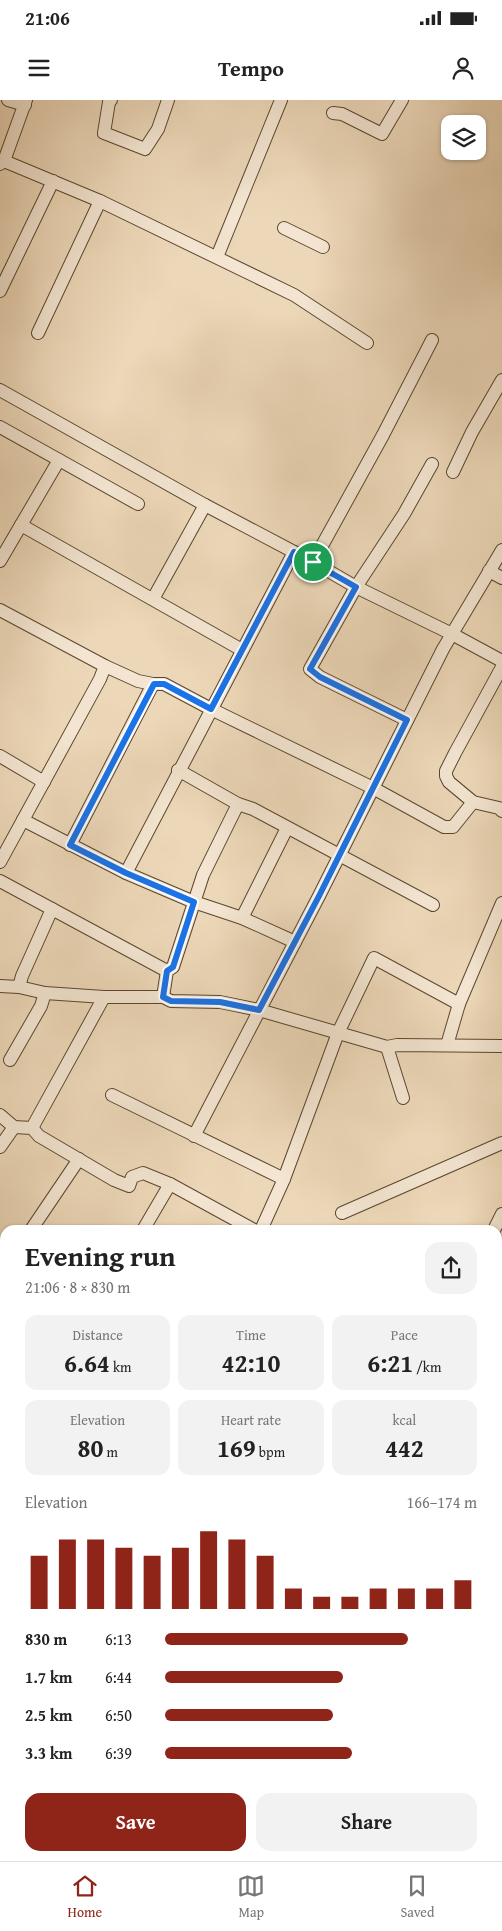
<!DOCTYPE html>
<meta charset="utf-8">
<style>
:root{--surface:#fff;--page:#f2f2f2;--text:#222;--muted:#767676;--line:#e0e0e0;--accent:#8f2418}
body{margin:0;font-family:"Gentium Book Plus",serif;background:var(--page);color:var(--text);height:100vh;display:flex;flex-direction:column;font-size:19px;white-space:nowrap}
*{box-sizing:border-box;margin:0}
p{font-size:16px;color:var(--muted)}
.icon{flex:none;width:28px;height:28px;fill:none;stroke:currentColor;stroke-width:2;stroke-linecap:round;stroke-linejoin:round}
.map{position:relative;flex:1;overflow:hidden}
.side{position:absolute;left:0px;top:1125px;width:502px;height:636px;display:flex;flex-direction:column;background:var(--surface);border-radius:15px 15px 0 0;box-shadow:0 1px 4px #0004}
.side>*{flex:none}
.fabs{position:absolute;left:441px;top:15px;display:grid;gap:10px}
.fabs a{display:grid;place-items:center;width:45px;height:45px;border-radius:10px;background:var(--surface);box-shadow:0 1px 4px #0004;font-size:25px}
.pin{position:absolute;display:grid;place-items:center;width:42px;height:42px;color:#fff;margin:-21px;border:2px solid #fff;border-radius:50%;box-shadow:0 1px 5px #0007}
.round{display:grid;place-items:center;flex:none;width:52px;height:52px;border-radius:15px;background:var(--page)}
.overview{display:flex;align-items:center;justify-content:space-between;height:85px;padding:0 25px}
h1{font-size:28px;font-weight:700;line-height:38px}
.figures{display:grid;grid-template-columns:repeat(3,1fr);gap:8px;height:85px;padding:5px 25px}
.figures div{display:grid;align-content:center;border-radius:12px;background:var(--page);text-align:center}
.figures b{font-size:25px;font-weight:700}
.figures small{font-size:14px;font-weight:400}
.figures p{font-size:14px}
.chart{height:140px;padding:10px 25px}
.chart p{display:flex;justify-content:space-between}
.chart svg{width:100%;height:90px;margin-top:5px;stroke:var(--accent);stroke-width:6}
.primary-button{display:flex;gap:10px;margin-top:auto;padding:10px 25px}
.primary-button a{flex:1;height:58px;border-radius:15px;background:var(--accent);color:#fff;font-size:20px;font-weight:700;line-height:58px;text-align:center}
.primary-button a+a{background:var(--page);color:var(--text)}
ul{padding:0 25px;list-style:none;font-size:16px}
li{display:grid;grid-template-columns:80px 60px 1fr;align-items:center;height:38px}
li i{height:12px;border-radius:6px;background:var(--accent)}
.status{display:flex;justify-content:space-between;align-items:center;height:35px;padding:0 25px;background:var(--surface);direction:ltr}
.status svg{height:14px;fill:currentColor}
header{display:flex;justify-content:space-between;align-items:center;height:65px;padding:0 25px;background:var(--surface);font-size:22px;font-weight:700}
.dock{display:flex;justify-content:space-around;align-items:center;height:70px;border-top:1px solid var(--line);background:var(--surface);font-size:14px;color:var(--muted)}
.dock a{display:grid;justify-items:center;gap:2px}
.dock .current{color:var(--accent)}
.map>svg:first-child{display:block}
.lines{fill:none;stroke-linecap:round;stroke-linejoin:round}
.street-casing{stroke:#59472f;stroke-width:14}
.secondary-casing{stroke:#281701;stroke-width:21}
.street{stroke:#f3e5d1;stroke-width:12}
.secondary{stroke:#f3e5d1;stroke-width:19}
.route-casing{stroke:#fff;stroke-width:10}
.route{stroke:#1a73e8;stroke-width:6}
</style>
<div class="status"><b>21:06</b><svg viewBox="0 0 49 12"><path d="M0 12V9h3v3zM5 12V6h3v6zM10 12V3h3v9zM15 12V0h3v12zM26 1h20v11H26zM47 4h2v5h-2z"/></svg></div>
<header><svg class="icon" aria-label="menu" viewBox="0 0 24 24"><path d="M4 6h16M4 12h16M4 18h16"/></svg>Tempo<svg class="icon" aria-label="person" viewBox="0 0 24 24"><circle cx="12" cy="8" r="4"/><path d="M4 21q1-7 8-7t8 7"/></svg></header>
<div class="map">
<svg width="502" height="1761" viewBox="0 0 502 1761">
<rect width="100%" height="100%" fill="#ecd7b8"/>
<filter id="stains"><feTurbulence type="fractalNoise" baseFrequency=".004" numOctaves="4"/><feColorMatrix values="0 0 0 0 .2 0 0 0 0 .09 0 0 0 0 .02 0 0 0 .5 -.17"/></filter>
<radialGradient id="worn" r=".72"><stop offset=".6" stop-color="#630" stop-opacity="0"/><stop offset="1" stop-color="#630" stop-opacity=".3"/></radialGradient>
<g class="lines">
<g class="street-casing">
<g id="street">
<polyline points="8,0 25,5"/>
<polyline points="111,0 109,2 104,33 145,49 158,29 168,0"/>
<polyline points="333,13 342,14 382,34 402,0"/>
<polyline points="4,61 100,101 294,195 367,243"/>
<polyline points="0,64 4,61 26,0"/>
<polyline points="284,128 323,147"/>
<polyline points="217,157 281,0"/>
<polyline points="0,191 53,81"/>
<polyline points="38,233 100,101"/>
<polyline points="0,290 205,405 313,462 356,487 452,534 502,561"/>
<polyline points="0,327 138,404"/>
<polyline points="453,372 472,332 502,280"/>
<polyline points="21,425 242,550"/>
<polyline points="0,461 59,360"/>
<polyline points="313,462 383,335 432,240"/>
<polyline points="489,471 502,478"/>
<polyline points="153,499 205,405"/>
<polyline points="0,510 105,566 138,581 153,584 164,584 211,609 373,688 444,727 453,727 473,702"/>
<polyline points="502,567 455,653 446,671 446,676 449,682 473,702 499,708 502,711"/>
<polyline points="407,620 320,577 310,569 356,487 404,414 432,364"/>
<polyline points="0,656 44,682"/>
<polyline points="178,670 238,704 253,709 433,805"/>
<polyline points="23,720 126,773 194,802 242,818 295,842"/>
<polyline points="70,745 153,584"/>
<polyline points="0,762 100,579 105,566"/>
<polyline points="126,773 294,452"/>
<polyline points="0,781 167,871"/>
<polyline points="242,818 287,728"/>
<polyline points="0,886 19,887 45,893 104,897 163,897 171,901 220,902 259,910 387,947 397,945 502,946"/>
<polyline points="19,887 22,876 52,809"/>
<polyline points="163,897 167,871 173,867 203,775 238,704"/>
<polyline points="447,945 459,904 502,803"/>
<polyline points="387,947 403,998"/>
<polyline points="10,960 41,906 45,893"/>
<polyline points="112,995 284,1079"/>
<polyline points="0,1015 14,1027 32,1028 39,1036 114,1080 129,1086 132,1077 143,1073 170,1084 254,1130"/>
<polyline points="32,1028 104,897"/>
<polyline points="194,1036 319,796 443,549 502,450"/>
<polyline points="0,1047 14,1027"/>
<polyline points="342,1113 502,1043"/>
<polyline points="31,1130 79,1059"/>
<polyline points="143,1130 170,1084"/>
<polyline points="261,1130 284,1079 338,933 374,858 459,904"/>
<polyline points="494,1130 502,1114"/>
<polyline points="498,1148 502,1150"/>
<polyline points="0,1176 5,1169"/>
<polyline points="0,1247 5,1251"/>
<polyline points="498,1324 502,1326"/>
<polyline points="0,1376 5,1367"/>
<polyline points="498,1458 502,1451"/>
<polyline points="498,1490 502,1493"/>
<polyline points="0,1607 5,1601"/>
<polyline points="498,1615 502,1619"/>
<polyline points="0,1640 5,1634"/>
<polyline points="498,1676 502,1670"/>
<polyline points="0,1725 5,1719"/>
<polyline points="498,1756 502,1759"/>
<polyline points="105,1761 109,1756"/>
<polyline points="219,1761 222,1756"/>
<polyline points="289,1761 293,1756"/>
<polyline points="365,1761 368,1756"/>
<polyline points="436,1761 439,1756"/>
</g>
</g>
<g class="secondary-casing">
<g id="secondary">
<polyline points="0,1614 5,1619"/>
<polyline points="173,1756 180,1761"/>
</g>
</g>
<use href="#street" class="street"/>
<use href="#secondary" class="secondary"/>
</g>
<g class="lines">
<g class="route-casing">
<polygon id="route" points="294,452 356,487 310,569 320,577 407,620 319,796 259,910 220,902 171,901 163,897 167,871 173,867 194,802 126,773 70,745 154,584 164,584 211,609"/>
</g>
<use href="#route" class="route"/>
</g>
<rect width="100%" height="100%" filter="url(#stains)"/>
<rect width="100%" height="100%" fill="url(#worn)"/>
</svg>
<div class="fabs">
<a><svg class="icon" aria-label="layers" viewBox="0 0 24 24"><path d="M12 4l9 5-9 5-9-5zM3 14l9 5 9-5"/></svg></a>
</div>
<div class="pin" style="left:313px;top:462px;background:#1e9e55"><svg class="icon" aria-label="arrive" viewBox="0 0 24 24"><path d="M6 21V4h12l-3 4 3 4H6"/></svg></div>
<section class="side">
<div class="overview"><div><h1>Evening run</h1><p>21:06 · 8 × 830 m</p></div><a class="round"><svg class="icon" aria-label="share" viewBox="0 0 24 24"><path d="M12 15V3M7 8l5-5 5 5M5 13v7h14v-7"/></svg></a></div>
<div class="figures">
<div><p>Distance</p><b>6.64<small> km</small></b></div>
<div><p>Time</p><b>42:10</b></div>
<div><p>Pace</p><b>6:21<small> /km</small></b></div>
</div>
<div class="figures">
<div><p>Elevation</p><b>80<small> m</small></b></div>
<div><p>Heart rate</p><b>169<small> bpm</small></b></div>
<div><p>kcal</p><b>442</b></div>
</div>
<div class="chart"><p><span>Elevation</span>166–174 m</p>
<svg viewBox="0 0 160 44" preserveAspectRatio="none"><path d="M5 44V18M15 44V10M25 44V10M35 44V14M45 44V18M55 44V14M65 44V6M75 44V10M85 44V18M95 44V34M105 44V38M115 44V38M125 44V34M135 44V34M145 44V34M155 44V30"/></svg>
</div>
<ul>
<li><b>830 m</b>6:13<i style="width:78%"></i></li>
<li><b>1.7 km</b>6:44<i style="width:57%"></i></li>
<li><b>2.5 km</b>6:50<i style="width:54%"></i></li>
<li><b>3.3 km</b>6:39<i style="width:60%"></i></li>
</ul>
<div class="primary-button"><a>Save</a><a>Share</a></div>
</section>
</div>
<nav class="dock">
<a class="current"><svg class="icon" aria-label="home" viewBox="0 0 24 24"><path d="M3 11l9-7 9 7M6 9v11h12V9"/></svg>Home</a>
<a><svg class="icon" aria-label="map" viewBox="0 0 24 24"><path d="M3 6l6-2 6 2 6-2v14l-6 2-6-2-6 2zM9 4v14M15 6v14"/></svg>Map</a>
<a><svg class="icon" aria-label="saved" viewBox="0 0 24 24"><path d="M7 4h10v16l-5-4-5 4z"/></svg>Saved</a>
</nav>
